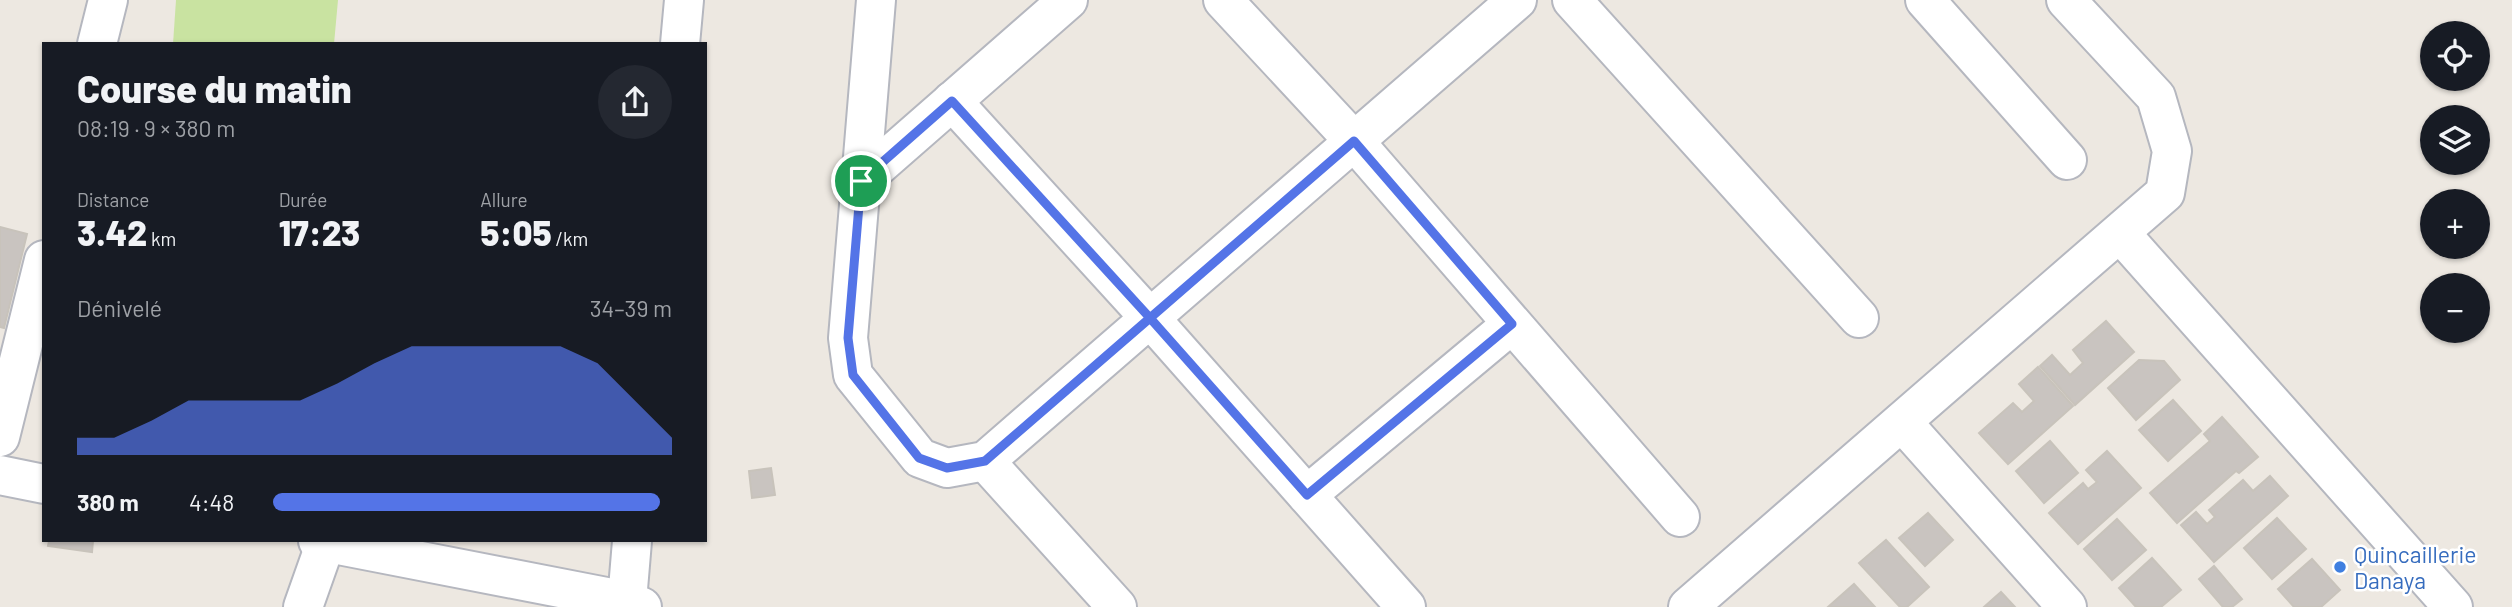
<!DOCTYPE html>
<html lang="fr">
<meta charset="utf-8">
<style>
:root{--surface:#171b24;--page:#242831;--text:#f1f3f6;--muted:#9ea1a6;--accent:#5474e7}
body{margin:0;font-family:Barlow,sans-serif;background:var(--page);color:var(--text);height:100vh;display:flex;flex-direction:column;font-size:26px;white-space:nowrap}
*{box-sizing:border-box;margin:0}
p{font-size:23px;color:var(--muted)}
.icon{flex:none;width:38px;height:38px;fill:none;stroke:currentColor;stroke-width:2;stroke-linecap:round;stroke-linejoin:round}
.map{position:relative;flex:1;overflow:hidden}
.sheet{position:absolute;left:42px;top:42px;width:665px;height:500px;display:flex;flex-direction:column;background:var(--surface);border-radius:0px;box-shadow:0 2px 5px #0004}
.sheet>*{flex:none}
.buttons{position:absolute;left:2420px;top:21px;display:grid;gap:14px}
.buttons a{display:grid;place-items:center;width:70px;height:70px;border-radius:50%;background:var(--surface);box-shadow:0 2px 5px #0004;font-size:35px}
.pin{position:absolute;display:grid;place-items:center;width:60px;height:60px;color:#fff;margin:-30px;border:4px solid #fff;border-radius:50%;box-shadow:0 2px 7px #0007}
.round{display:grid;place-items:center;flex:none;width:74px;height:74px;border-radius:37px;background:var(--page)}
.overview{display:flex;align-items:center;justify-content:space-between;height:119px;padding:0 35px}
h1{font-size:38px;font-weight:800;line-height:52px}
.figures{display:grid;grid-template-columns:repeat(3,1fr);gap:10px;height:119px;padding:7px 35px}
.figures div{display:grid;align-content:center}
.figures b{font-size:35px;font-weight:800}
.figures small{font-size:19px;font-weight:400}
.figures p{font-size:19px}
.chart{height:196px;padding:14px 35px}
.chart p{display:flex;justify-content:space-between}
.chart svg{width:100%;height:126px;margin-top:7px;fill:var(--accent);opacity:.7}
ul{padding:0 35px;list-style:none;font-size:23px}
li{display:grid;grid-template-columns:112px 84px 1fr;align-items:center;height:52px}
li i{height:18px;border-radius:9px;background:var(--accent)}
.map>svg:first-child{display:block}
.pitch{fill:#c9e3a1}
.building{fill:#c9c4c0;stroke:#c8c3bb;stroke-width:2}
.lines{fill:none;stroke-linecap:round;stroke-linejoin:round}
.minor-casing{stroke:#b5b7bf;stroke-width:42}
.minor{stroke:#fff;stroke-width:38}
.route-casing{stroke:#fff;stroke-width:14}
.route{stroke:#5474e7;stroke-width:9}
.shop-dot{fill:#3f7fe0;stroke:#fff;stroke-width:2.5}
.labels{text-anchor:middle;dominant-baseline:central;stroke-width:5;stroke-linejoin:round;paint-order:stroke}
.shop-label{font-size:23px;fill:#366cbe;stroke:#fff;text-anchor:start}
</style>
<div class="map">
<svg width="2512" height="607" viewBox="0 0 2512 607">
<rect width="100%" height="100%" fill="#ede8e1"/>
<polygon class="pitch" points="176,0 338,0 334,44 173,44"/>
<g class="building">
<polygon points="0,227 27,234 4,328 0,327"/>
<polygon points="2106,321 2134,352 2075,405 2040,366 2052,355 2070,375 2083,363 2073,350"/>
<polygon points="2139,360 2164,361 2180,380 2136,420 2108,388"/>
<polygon points="2038,367 2073,406 2008,464 1979,433 2013,403 2022,412 2034,401 2019,384"/>
<polygon points="2173,400 2201,431 2168,461 2139,430"/>
<polygon points="2222,417 2258,457 2239,473 2236,471 2177,523 2150,493 2210,441 2204,434"/>
<polygon points="2050,441 2078,473 2044,503 2016,471"/>
<polygon points="2107,451 2141,488 2078,544 2049,513 2083,483 2088,489 2097,482 2086,470"/>
<polygon points="771,468 775,495 752,498 749,471"/>
<polygon points="2270,476 2288,496 2214,562 2181,525 2196,512 2207,524 2215,517 2209,510 2243,480 2253,491"/>
<polygon points="1928,513 1953,540 1925,566 1899,538"/>
<polygon points="2277,518 2306,549 2272,579 2244,548"/>
<polygon points="2117,519 2146,550 2112,580 2084,549"/>
<polygon points="1886,540 1929,587 1907,607 1900,607 1859,563"/>
<polygon points="49,541 93,541 92,552 48,546"/>
<polygon points="2152,558 2181,590 2161,607 2136,607 2119,588"/>
<polygon points="2312,559 2340,590 2321,607 2294,607 2278,589"/>
<polygon points="2214,566 2242,599 2232,607 2223,607 2199,579"/>
<polygon points="1854,584 1875,607 1828,607"/>
<polygon points="2001,592 2015,607 1984,607"/>
</g>
<g class="lines">
<g class="minor-casing">
<g id="minor">
<polyline points="876,0 848,338 853,375 920,458 947,468 985,461 1517,0"/>
<polyline points="1223,0 1354,141 1680,517"/>
<polyline points="1572,0 1859,318"/>
<polyline points="1925,0 2067,160"/>
<polyline points="97,44 108,0"/>
<polyline points="680,44 684,0"/>
<polyline points="952,101 1150,318 1406,607"/>
<polyline points="861,181 1068,0"/>
<polyline points="2120,233 2453,607"/>
<polyline points="1902,422 2067,607"/>
<polyline points="0,437 44,260"/>
<polyline points="985,461 1117,607"/>
<polyline points="0,475 44,484"/>
<polyline points="1307,495 1512,324"/>
<polyline points="318,541 627,601 642,607"/>
<polyline points="627,601 632,541"/>
<polyline points="303,607 326,542"/>
<polyline points="1688,607 2165,193 2172,151 2156,97 2066,0"/>
</g>
</g>
<use href="#minor" class="minor"/>
</g>
<g class="lines">
<g class="route-casing">
<polyline id="route" points="861,181 848,338 853,375 919,458 947,468 985,461 1150,318 1307,495 1512,324 1354,141 1150,318 952,101 861,181"/>
</g>
<use href="#route" class="route"/>
</g>
<circle class="shop-dot" cx="2340" cy="567" r="7"/>
<g class="labels">
<g class="shop-label">
<text x="2354" y="554">Quincaillerie<tspan x="2354" dy="26">Danaya</tspan></text>
</g>
</g>
</svg>
<div class="buttons">
<a><svg class="icon" aria-label="locate" viewBox="0 0 24 24"><circle cx="12" cy="12" r="6"/><path d="M12 2v4M12 18v4M2 12h4M18 12h4"/></svg></a>
<a><svg class="icon" aria-label="layers" viewBox="0 0 24 24"><path d="M12 4l9 5-9 5-9-5zM3 14l9 5 9-5"/></svg></a>
<a>+</a>
<a>−</a>
</div>
<div class="pin" style="left:861px;top:181px;background:#1e9e55"><svg class="icon" aria-label="arrive" viewBox="0 0 24 24"><path d="M6 21V4h12l-3 4 3 4H6"/></svg></div>
<section class="sheet">
<div class="overview"><div><h1>Course du matin</h1><p>08:19 · 9 × 380 m</p></div><a class="round"><svg class="icon" aria-label="share" viewBox="0 0 24 24"><path d="M12 15V3M7 8l5-5 5 5M5 13v7h14v-7"/></svg></a></div>
<div class="figures">
<div><p>Distance</p><b>3.42<small> km</small></b></div>
<div><p>Durée</p><b>17:23</b></div>
<div><p>Allure</p><b>5:05<small> /km</small></b></div>
</div>
<div class="chart"><p><span>Dénivelé</span>34–39 m</p>
<svg viewBox="0 0 160 44" preserveAspectRatio="none"><path d="M0 44V38L10 38L20 32L30 25L40 25L50 25L60 25L70 19L80 12L90 6L100 6L110 6L120 6L130 6L140 12L150 25L160 38V44z"/></svg>
</div>
<ul>
<li><b>380 m</b>4:48<i style="width:97%"></i></li>
</ul>
</section>
</div>
